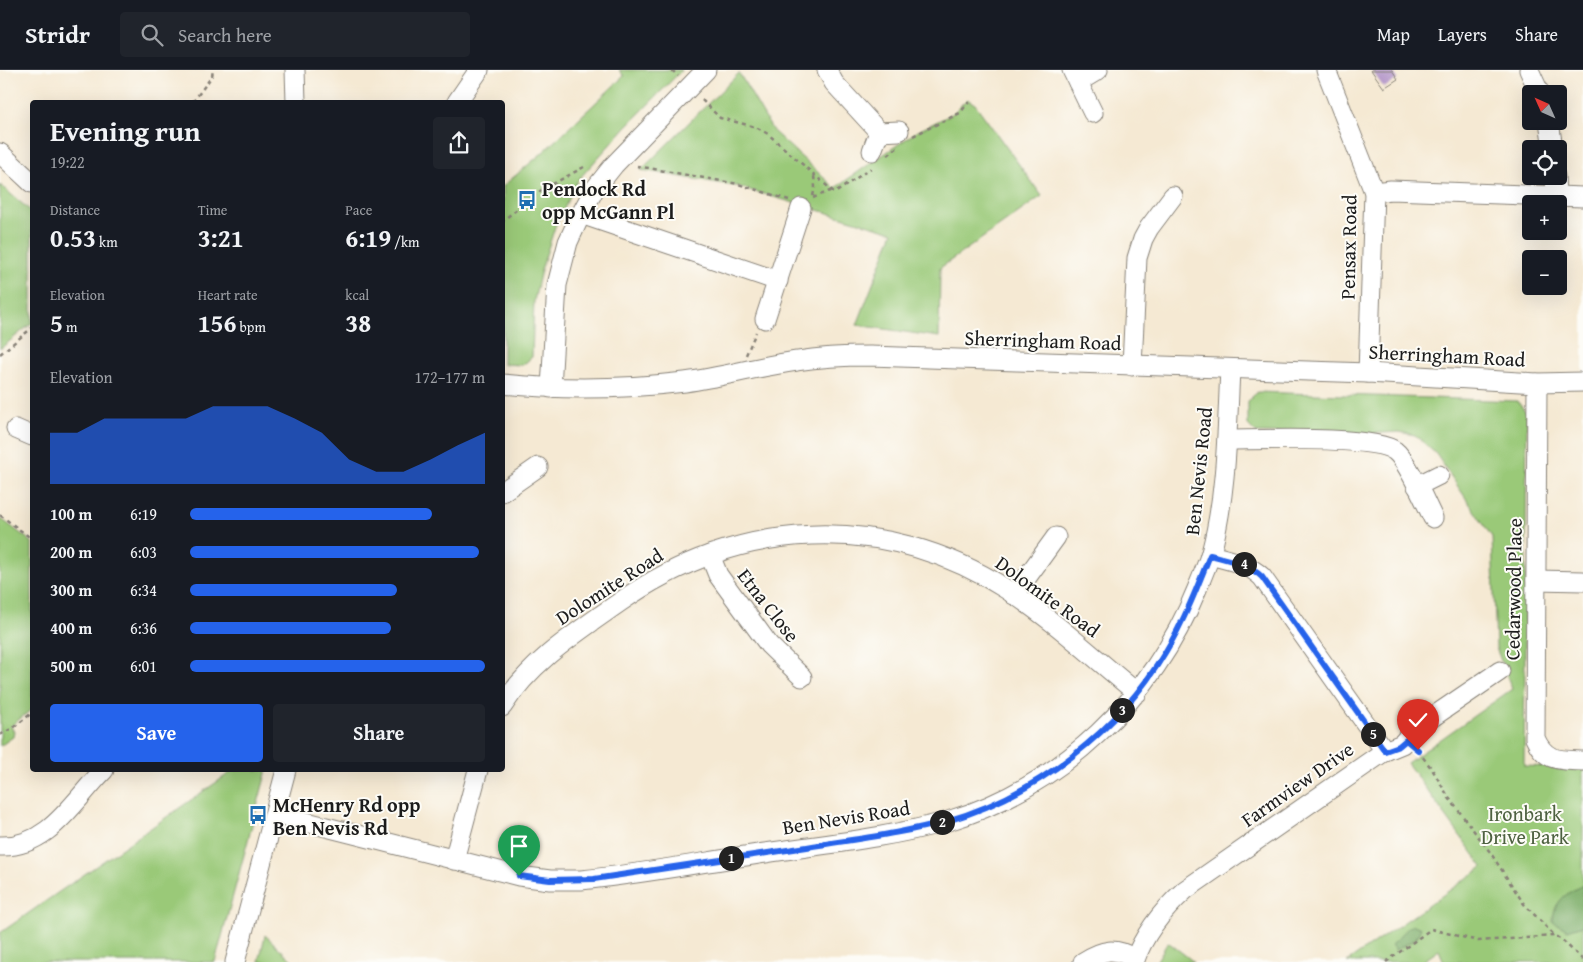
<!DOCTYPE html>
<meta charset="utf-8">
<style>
:root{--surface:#171b24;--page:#20242c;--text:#f1f3f6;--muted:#9ea1a6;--line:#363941;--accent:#2563eb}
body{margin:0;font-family:"Gentium Book Plus",serif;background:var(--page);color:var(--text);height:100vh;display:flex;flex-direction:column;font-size:19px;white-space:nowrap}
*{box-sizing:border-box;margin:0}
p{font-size:16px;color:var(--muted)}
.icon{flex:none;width:28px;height:28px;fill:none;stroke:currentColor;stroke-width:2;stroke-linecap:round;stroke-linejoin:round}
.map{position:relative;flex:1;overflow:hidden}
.side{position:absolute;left:30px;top:30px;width:475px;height:672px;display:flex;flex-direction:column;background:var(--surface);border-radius:5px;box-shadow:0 5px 20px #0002}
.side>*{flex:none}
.needle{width:32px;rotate:315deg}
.tools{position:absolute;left:1522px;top:15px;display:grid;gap:10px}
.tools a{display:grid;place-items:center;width:45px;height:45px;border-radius:5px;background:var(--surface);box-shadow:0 5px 20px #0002;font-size:25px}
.pin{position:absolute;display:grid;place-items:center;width:42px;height:42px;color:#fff;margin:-51px -21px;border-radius:50% 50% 50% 0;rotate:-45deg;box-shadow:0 0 5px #0007}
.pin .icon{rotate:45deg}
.km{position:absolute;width:25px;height:25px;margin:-12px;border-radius:50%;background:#222;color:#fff;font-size:14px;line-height:25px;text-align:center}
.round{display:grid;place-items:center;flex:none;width:52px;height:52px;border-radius:5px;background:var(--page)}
.summary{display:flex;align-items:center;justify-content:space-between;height:85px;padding:0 20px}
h1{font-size:28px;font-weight:800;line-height:38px}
.metrics{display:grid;grid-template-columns:repeat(3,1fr);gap:8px;height:85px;padding:5px 20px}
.metrics div{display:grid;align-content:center}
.metrics b{font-size:25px;font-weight:800}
.metrics small{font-size:14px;font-weight:400}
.metrics p{font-size:14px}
.chart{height:140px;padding:10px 20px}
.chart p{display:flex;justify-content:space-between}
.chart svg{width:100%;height:90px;margin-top:5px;fill:var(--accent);opacity:.7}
.cta{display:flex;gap:10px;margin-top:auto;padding:10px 20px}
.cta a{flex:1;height:58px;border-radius:5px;background:var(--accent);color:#fff;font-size:20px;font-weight:800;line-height:58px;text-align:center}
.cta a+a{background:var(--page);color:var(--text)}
ul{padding:0 20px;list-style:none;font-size:16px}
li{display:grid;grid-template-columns:80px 60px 1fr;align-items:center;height:38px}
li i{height:12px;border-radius:6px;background:var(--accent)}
header{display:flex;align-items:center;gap:30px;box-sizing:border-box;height:70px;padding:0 25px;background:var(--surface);border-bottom:1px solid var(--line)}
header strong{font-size:24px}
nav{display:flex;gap:28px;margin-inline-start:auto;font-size:18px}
.search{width:350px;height:45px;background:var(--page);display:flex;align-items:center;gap:12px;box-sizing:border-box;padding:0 18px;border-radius:5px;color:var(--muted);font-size:19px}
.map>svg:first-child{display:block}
.green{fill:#9ac978;stroke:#5b724a}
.forest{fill:#7bad68;stroke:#4c6442}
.building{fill:#b79bcb}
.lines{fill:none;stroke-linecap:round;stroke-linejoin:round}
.minor-casing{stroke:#888278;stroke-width:21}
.path{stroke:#888278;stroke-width:2.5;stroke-dasharray:4 4;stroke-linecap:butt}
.minor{stroke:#fff;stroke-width:19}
.route-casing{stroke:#fff;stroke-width:10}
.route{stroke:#2563eb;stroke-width:6}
.labels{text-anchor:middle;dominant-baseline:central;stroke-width:4;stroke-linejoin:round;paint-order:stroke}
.poi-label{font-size:20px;font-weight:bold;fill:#1c1c1c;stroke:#fdfcf7;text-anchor:start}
.street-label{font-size:20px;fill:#1c1c1c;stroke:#fdfcf7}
.park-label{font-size:20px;fill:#4e6141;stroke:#fdfcf7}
</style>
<header>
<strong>Stridr</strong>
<div class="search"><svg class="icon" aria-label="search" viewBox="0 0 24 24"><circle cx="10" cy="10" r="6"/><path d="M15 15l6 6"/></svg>Search here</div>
<nav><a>Map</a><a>Layers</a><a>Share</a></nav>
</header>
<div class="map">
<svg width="1583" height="892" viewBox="0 0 1583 892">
<rect width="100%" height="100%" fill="#fdfcf7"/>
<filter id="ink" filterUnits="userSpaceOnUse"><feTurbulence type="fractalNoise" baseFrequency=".02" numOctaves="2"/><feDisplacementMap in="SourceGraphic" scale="10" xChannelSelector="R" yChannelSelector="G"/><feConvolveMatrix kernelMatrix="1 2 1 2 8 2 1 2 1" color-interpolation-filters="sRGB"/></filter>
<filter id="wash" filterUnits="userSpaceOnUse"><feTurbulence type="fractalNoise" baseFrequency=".0096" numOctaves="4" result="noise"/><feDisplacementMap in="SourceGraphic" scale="20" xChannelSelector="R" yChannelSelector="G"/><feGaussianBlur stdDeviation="1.12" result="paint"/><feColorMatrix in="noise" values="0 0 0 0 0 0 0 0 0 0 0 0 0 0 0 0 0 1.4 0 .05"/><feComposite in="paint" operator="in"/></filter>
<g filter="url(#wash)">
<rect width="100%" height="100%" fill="#f5e9d3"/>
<g class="green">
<polygon points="619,0 682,0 625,58 578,110 555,157 541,200 534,231 532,287 523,295 503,294 503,116 541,84 624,6"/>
<polygon points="739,3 773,61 835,118 916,62 952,44 967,29 975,34 1042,126 940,198 939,267 857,255 893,162 736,116 641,100"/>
<polygon points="0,115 32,142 32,253 0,279"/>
<polygon points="1257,322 1517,331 1527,343 1524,696 1583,698 1583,892 1444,892 1439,880 1422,892 1347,892 1483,797 1407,693 1512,619 1496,578 1492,467 1436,384 1415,365 1399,362 1363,364 1256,363 1248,355 1248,331"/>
<polygon points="0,448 32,472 32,639 11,656 14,662 13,667 0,676"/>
<polygon points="234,700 267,700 215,892 0,892 0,863"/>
<polygon points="265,865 294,892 259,892"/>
<polygon points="1168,872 1194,892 1156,892"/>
</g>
<g class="forest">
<path d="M1583 815V855L1568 860 1553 852C1553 832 1566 823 1583 815Z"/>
<polygon points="1414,855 1421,858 1416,869 1395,880 1391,875 1409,857"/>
</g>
<g id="blocks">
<polygon class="building" points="1371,0 1392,0 1398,9 1384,18"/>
</g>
</g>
<g filter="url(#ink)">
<use href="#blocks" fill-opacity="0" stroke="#888278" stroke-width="1"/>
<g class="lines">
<g class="minor-casing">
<g id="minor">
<polyline points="295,0 296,32"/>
<polyline points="827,0 834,13 879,62 899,61"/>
<polyline points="1072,0 1093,43"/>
<polyline points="1326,0 1374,122 1368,303"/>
<polyline points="1529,0 1540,24"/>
<polyline points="1078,12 1098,0"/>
<polyline points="457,32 479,0"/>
<polyline points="1549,51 1553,79"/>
<polyline points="872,81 879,62"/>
<polyline points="0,83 32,113"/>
<polyline points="1555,106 1556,126"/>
<polyline points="1374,122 1391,120 1583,127"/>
<polyline points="581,144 778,211"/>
<polyline points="765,249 801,138"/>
<polyline points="1132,296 1137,188 1143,169 1149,158 1173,126"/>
<path d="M1537 313 1535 668C1545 692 1560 690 1583 691"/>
<path d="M502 314C563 320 625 319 685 312 723 307 760 296 797 291 821 287 845 286 870 286L1368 303 1537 313 1583 312"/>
<polyline points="551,318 557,215 568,172 581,144 594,120 614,95 706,0"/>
<polyline points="16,359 32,366"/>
<path d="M1227 370C1258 370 1375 365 1395 381 1407 390 1425 432 1433 448"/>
<polyline points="1417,416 1439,405"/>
<polyline points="502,422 538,397"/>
<polyline points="710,485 718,505 769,575 802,607"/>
<path d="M1210 485C1230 490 1247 493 1262 507L1385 681"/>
<polyline points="1536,510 1583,511"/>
<polyline points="1014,525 1056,467"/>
<path d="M502 637C531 591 576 563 620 532 737 449 884 441 1006 519 1053 549 1094 588 1137 623"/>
<path d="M275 744 519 806 550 810H581C643 804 704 792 765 783 826 774 888 768 948 751 1061 717 1153 628 1197 519 1202 507 1207 495 1211 483 1227 423 1227 360 1230 299"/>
<path d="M0 776C49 778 74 730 104 700"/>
<polyline points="454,790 478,700"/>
<polyline points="235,892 286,700"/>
<path d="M1083 892C1103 879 1115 877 1135 889"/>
<path d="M1134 892C1144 864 1163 840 1185 820L1385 681 1402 674 1415 659 1500 601"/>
</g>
</g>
<g class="path">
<polyline points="672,0 678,6"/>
<polyline points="702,30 720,48 756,57 768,64 835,123 871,98"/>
<polyline points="193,32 212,6 213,0"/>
<polyline points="913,66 960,43 969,32"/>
<polyline points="888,85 897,78"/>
<polyline points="637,96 738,114 789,130"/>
<polyline points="813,126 815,117 814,105"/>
<polyline points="813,128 832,120"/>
<polyline points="502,153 506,148 540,121 584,97"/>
<polyline points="0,284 32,258"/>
<polyline points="746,285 756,262"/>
<polyline points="0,445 32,469"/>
<polyline points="0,665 13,658 32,643"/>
<polyline points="1418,681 1432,699 1449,728 1490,782 1524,834 1555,866 1563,871 1583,890"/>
<polyline points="1386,892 1431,859 1478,871 1555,866"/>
</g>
<use href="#minor" class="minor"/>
</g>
</g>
<g class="lines" filter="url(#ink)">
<g class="route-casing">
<path id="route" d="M519 806 550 810 594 809C665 798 736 787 807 777 854 769 901 764 947 751 1036 725 1119 661 1166 581 1184 551 1197 518 1210 485 1229 490 1247 493 1262 507L1385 681 1399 676 1406 670 1418 680"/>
</g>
<use href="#route" class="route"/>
</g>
<defs>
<g id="bus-bare" transform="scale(1.5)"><path d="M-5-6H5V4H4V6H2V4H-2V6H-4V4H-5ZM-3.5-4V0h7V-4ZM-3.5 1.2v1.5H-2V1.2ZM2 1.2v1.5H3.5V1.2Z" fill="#1f6fb2" stroke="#fdfcf7" stroke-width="2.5" paint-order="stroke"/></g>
</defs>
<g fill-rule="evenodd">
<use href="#bus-bare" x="527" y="130"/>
<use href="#bus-bare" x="258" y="745"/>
</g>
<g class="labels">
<g class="poi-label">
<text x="542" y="118">Pendock Rd<tspan x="542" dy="23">opp McGann Pl</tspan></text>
<text x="273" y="734">McHenry Rd opp<tspan x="273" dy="23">Ben Nevis Rd</tspan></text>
</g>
<g class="street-label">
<text transform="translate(1348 177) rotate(-89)">Pensax Road</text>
<text transform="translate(1043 270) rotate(2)">Sherringham Road</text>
<text transform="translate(1447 285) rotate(3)">Sherringham Road</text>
<text transform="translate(1198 401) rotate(-84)">Ben Nevis Road</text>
<text transform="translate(609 516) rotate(-33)">Dolomite Road</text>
<text transform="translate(1513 519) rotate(-89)">Cedarwood Place</text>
<text transform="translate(1048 526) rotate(36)">Dolomite Road</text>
<text transform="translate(769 535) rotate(52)">Etna Close</text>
<text transform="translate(1297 714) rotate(-35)">Farmview Drive</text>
<text transform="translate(846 747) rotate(-9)">Ben Nevis Road</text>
</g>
<g class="park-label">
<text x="1525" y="743">Ironbark<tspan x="1525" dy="23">Drive Park</tspan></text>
</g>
</g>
</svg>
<div class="tools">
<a><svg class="needle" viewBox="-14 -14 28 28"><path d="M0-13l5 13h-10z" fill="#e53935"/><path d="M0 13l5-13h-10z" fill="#9ea1a6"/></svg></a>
<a><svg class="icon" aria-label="locate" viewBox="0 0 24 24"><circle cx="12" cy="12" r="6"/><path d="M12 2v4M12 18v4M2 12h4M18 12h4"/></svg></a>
<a>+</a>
<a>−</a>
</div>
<div class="pin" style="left:519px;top:806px;background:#1e9e55"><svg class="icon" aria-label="arrive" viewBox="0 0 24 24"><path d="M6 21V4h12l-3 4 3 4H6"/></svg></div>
<div class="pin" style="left:1418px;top:680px;background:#d93025"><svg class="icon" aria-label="check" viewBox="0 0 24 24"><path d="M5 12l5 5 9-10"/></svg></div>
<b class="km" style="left:731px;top:788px">1</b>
<b class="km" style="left:942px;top:752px">2</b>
<b class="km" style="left:1122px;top:640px">3</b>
<b class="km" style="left:1244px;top:494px">4</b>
<b class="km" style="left:1373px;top:664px">5</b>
<section class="side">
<div class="summary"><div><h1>Evening run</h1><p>19:22</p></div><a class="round"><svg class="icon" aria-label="share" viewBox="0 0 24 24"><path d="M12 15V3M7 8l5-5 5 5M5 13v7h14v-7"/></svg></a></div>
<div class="metrics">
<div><p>Distance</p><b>0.53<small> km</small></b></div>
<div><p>Time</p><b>3:21</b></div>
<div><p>Pace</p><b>6:19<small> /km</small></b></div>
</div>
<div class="metrics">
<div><p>Elevation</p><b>5<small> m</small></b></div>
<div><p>Heart rate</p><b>156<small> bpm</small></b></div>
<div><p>kcal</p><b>38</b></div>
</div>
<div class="chart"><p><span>Elevation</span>172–177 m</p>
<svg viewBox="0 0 160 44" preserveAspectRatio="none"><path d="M0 44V19L10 19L20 12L30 12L40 12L50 12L60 6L70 6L80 6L90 12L100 19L110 32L120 38L130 38L140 32L150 25L160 19V44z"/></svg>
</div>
<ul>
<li><b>100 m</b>6:19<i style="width:82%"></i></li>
<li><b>200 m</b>6:03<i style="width:98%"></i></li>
<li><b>300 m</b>6:34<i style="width:70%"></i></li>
<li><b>400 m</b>6:36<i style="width:68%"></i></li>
<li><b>500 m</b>6:01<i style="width:100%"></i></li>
</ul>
<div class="cta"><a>Save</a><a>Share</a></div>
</section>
</div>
